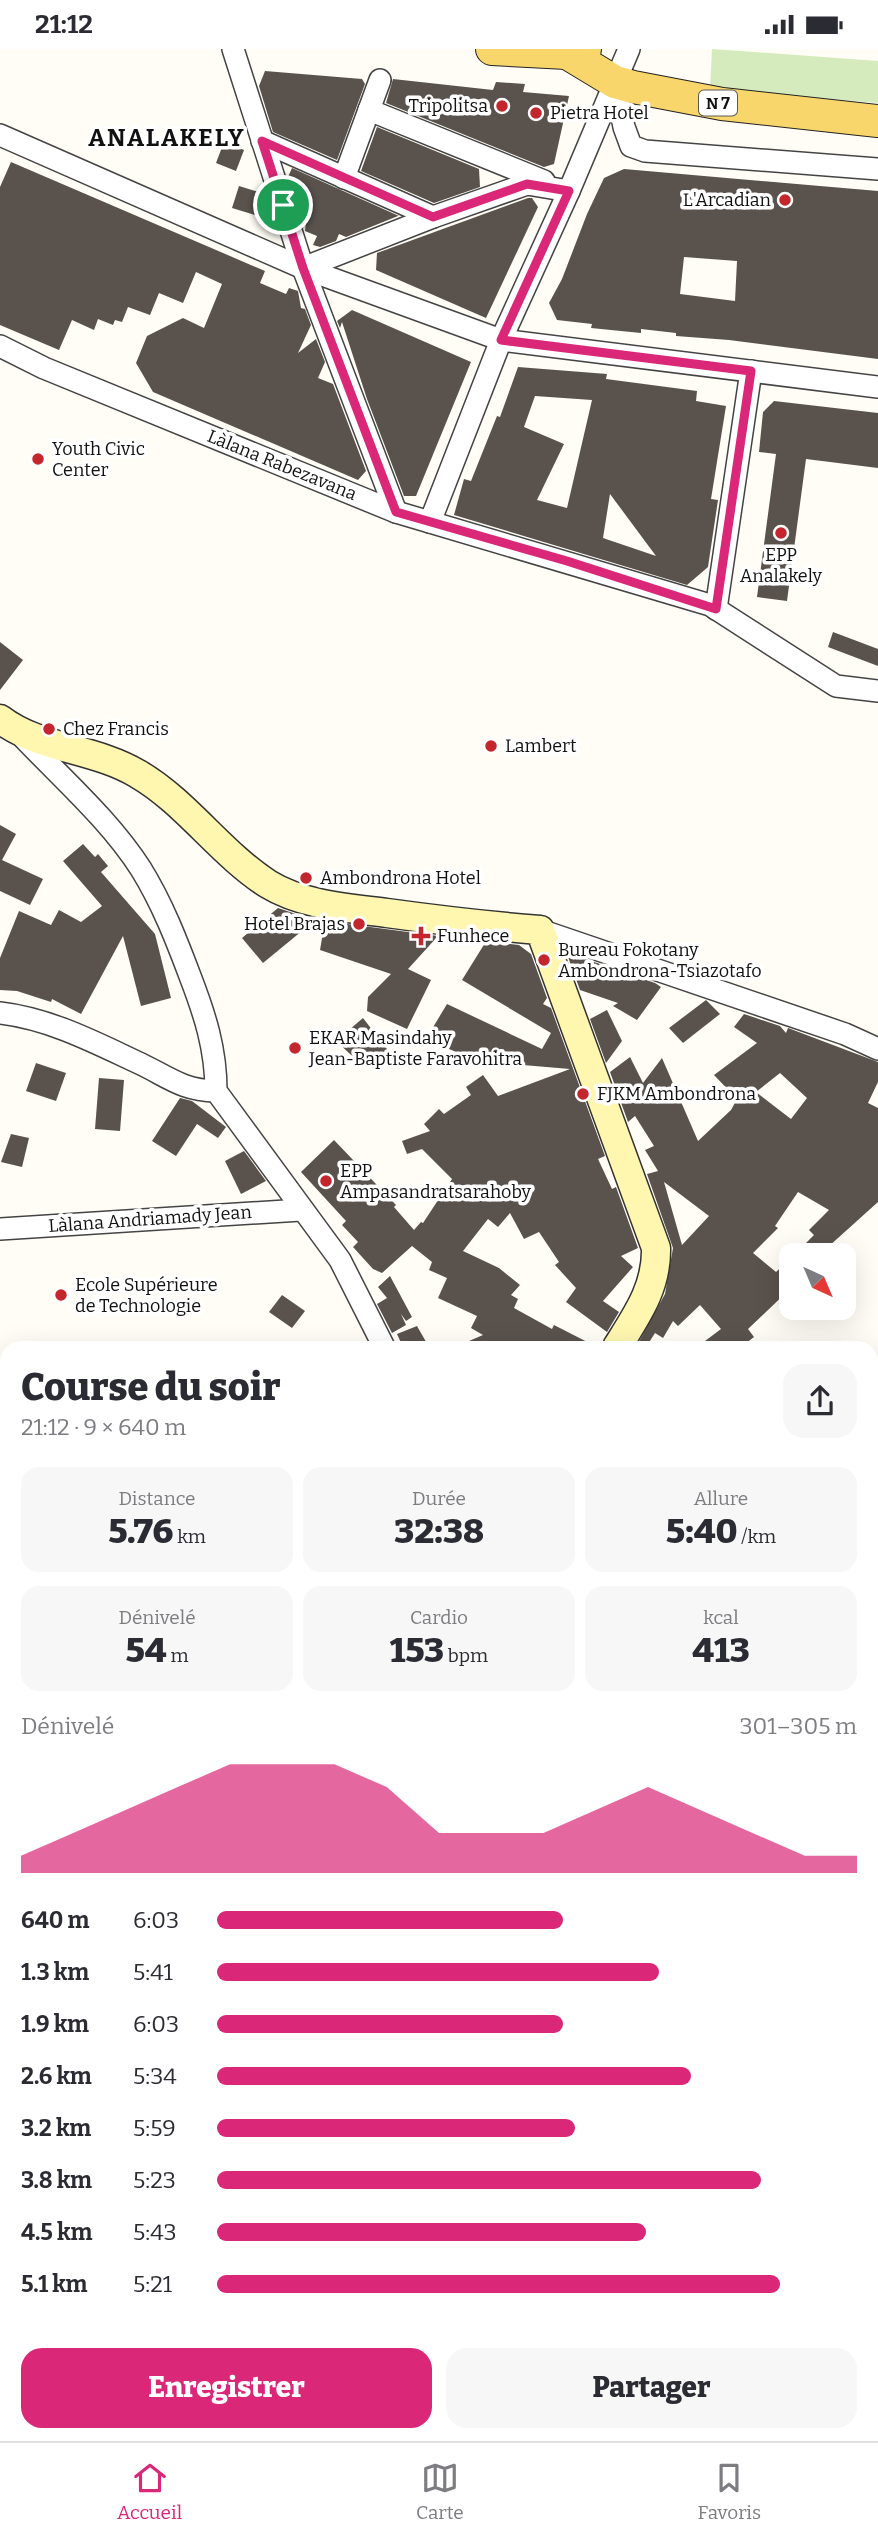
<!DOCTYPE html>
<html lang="fr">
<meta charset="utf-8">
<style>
:root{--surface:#fff;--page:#f7f7f7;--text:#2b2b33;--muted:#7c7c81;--line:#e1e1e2;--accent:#db2777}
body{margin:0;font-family:Bitter,serif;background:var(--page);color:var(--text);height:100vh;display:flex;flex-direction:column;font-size:26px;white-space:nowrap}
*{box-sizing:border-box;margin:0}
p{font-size:23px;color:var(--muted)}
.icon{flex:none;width:38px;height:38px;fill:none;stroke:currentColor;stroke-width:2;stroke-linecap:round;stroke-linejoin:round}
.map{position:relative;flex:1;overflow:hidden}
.details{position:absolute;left:0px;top:1292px;width:878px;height:1101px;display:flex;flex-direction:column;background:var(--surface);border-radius:21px 21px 0 0;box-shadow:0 7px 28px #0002}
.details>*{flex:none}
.needle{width:46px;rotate:136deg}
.fabs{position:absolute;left:779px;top:1194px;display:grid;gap:14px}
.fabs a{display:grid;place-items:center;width:77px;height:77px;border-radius:14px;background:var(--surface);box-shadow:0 7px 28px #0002;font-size:35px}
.pin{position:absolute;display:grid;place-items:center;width:60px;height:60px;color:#fff;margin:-30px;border:4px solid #fff;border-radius:50%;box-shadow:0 2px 7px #0007}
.round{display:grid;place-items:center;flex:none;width:74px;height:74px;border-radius:21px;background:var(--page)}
.summary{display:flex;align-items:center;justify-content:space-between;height:119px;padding:0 21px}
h1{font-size:38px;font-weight:800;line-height:52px}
.stats{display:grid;grid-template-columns:repeat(3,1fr);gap:10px;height:119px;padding:7px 21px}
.stats div{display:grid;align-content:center;border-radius:18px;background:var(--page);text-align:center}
.stats b{font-size:35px;font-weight:800}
.stats small{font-size:19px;font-weight:400}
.stats p{font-size:19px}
.chart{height:196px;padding:14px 21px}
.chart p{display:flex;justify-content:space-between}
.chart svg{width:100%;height:126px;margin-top:7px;fill:var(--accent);opacity:.7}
.primary-button{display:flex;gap:14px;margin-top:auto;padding:14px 21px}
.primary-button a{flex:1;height:80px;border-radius:21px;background:var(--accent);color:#fff;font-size:28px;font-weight:800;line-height:80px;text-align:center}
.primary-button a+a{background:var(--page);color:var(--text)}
ul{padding:0 21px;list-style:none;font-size:23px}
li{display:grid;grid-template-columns:112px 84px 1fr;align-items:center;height:52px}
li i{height:18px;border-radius:9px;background:var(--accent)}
.status{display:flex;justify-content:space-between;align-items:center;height:49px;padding:0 35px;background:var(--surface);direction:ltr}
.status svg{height:19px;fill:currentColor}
.dock{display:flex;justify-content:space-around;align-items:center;height:98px;border-top:2px solid var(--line);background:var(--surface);font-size:19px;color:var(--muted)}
.dock a{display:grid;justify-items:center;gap:4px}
.dock .on{color:var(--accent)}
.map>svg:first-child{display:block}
.green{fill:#d5ebbd}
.building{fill:#5a524d;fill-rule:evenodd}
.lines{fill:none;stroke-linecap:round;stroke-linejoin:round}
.street-casing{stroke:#444;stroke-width:24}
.secondary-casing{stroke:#333;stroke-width:31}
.primary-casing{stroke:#222;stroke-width:34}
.street{stroke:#fff;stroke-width:21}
.secondary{stroke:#fff6b0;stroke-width:28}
.primary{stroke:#f9d66b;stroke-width:32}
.route-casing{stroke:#fff;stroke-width:14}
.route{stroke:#db2777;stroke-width:9}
.poi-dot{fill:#c4262e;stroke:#fff;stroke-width:2.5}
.labels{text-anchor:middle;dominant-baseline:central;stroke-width:7;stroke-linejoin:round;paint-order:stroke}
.shield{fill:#fff;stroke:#585858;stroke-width:2}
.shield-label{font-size:16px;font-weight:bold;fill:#111}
.poi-label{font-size:18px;fill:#111;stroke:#fff;text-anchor:start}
.street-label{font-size:18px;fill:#111;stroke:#fff}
.district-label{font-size:24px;font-weight:bold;letter-spacing:2px;fill:#111;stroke:#fff}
</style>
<div class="status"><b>21:12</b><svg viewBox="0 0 49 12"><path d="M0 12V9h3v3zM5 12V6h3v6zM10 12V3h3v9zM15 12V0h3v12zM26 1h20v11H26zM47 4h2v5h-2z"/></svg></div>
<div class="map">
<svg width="878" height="2392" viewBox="0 0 878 2392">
<rect width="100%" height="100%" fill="#fffdf5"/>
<polygon class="green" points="712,0 878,12 878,54 710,40"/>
<g class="building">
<polygon points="265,22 362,30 365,35 337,111 273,83 259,37"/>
<polygon points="393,30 493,41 496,33 525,35 523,43 569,47 554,115 544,118 386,54"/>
<polygon points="377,78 479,120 480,138 434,154 361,122"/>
<polygon points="224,93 244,101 236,122 216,114"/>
<polygon points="11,113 265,222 260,234 286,245 289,239 298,242 301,259 305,260 311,276 298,304 316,290 325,313 318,329 333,335 366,422 358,431 153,343 136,314 147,287 183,269 204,279 222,235 196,223 183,254 159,244 150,266 128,258 122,273 115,271 113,276 98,270 94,281 72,271 59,301 0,276 0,138"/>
<polygon points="292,119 399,167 398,167 346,188 339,185 336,192 320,198 313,196 317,187 305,182 306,173 301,169 306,155 295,150 288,128"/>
<path d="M624 120 878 142V310L729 291 676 287V284L641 280V284L591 279 592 275 557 271 549 254 562 230 587 165 604 129ZM684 208 737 212 735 252 680 245Z"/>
<polygon points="239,137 262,144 255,166 232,159"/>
<polygon points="528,149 532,149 538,158 486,269 376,221 377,204"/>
<polygon points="352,261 471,313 416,447 404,447 367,350 342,273 340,279 337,272"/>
<path d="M518 318 607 325 606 330 697 342 696 352 726 357 711 450 718 451 708 518 687 536 454 466 464 430 471 432 497 367 500 368ZM535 347 592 351 567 459 537 451 564 395 524 378ZM610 445 656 507 603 489Z"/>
<polygon points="774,352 878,364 878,419 806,410 787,552 757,548 776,405 759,403 763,363"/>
<polygon points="833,583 878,600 878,617 828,598"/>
<polygon points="0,593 23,611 0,641"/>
<polygon points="0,776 16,785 2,811 43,830 30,856 0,842"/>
<polygon points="83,795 95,808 98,805 108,817 101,823 155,885 171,949 141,957 123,887 81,965 52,950 51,953 17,942 0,941 0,909 19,862 51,876 59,861 81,873 102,857 63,812"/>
<polygon points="278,859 299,866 308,877 263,914 242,889"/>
<polygon points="325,872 438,887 408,920 431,931 407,980 367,962 368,948 391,925 320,901"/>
<polygon points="490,893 519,896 531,905 547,949 543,955 551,959 605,1107 598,1110 612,1140 616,1138 638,1199 621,1207 633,1218 603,1252 619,1263 607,1283 566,1253 576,1239 555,1216 559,1213 539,1183 524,1190 510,1164 498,1178 488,1170 463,1202 499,1219 520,1236 511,1246 518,1250 514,1259 552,1280 554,1276 597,1298 455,1298 483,1286 471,1279 477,1267 438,1249 447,1229 429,1221 432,1213 412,1197 382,1224 373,1220 353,1198 358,1193 342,1176 346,1172 301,1123 334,1091 396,1156 394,1158 414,1181 421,1173 423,1174 452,1130 422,1100 407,1105 402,1092 430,1082 424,1075 439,1060 444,1065 471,1046 466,1038 483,1026 498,1047 570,1020 452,1010 456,1003 426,990 447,955 542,1000 551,984 462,931 485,894 489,896"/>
<polygon points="571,905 655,934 661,938 637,971 613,957 618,954 580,941 568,908"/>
<polygon points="706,951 720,965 683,994 669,979"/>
<polygon points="607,961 622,992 606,1014 590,970"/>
<path d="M744 965 780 977 786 984 788 979 878 1013V1033L868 1054 878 1059V1153L828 1198 835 1206H794L814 1186 809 1181 829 1161 798 1143 775 1177 778 1179 753 1204 776 1223 791 1209V1239L748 1280 754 1288 741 1298H697L721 1280 700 1256 678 1277 673 1272 663 1289 655 1284 646 1298H636L665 1245 673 1199 647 1125 658 1122 645 1101 654 1097 635 1067 628 1073 610 1023 630 1008 643 1034 662 1009 698 1092 731 1061 737 1050 714 1026 757 994 734 978ZM780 1024 807 1049 791 1070 756 1043ZM664 1133 709 1167 682 1196Z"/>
<polygon points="363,969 390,1004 376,1017 370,1010 363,1017 336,992"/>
<polygon points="36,1014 66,1024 56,1052 26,1042"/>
<polygon points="99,1029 124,1031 120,1082 95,1080"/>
<polygon points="180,1049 192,1052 226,1078 218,1089 197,1075 176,1107 152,1092"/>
<polygon points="11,1085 29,1089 22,1118 1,1113"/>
<polygon points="244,1102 266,1132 241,1145 225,1112"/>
<polygon points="390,1227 412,1268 406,1272 401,1265 406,1276 392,1284 377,1255 387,1249 378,1238"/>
<polygon points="282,1246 305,1262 292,1279 269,1263"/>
<polygon points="417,1277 429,1298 403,1298 397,1285"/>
</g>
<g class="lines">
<g class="street-casing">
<g id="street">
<polyline points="233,0 303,219 396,463"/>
<polyline points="615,33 624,78 631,97 645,102 878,120"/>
<polyline points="369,61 544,132"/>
<polyline points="0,86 303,219 501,291 878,338"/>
<polyline points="262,92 433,168"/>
<polyline points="344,129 380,31"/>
<polyline points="303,219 433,168 527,135 569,142"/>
<polyline points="0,297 44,319 396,463 710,556 836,637 878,642"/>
<polyline points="430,473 501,291 569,142 629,0"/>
<polyline points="716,560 751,322"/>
<path d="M19 684C60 728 108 769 141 820 162 854 176 890 190 927 205 966 216 1000 216 1042L340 1211 384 1298"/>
<polyline points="540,881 845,985 878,1000"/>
<path d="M0 964C51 970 96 994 141 1015 170 1029 182 1041 216 1042"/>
<polyline points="0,1180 301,1161"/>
<polyline points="872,1683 878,1680"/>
<polyline points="0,1984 7,1994"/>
<polyline points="64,2392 65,2385"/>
</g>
</g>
<g class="secondary-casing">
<g id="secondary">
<path d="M0 670C39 700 95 699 138 725 185 752 221 805 268 835 302 856 348 859 387 864 438 871 489 877 540 881L656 1199C657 1238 637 1266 617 1298"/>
<polyline points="872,1426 878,1425"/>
</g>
</g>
<g class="primary-casing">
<g id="primary">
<polyline points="492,0 567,4 585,0"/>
<polyline points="567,4 615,33 633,38 722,55 878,72"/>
<polyline points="872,2009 872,2018"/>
<polyline points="656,2385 658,2392"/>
<polyline points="716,2385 719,2392"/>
<polyline points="434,2392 436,2385"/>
</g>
</g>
<use href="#street" class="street"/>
<use href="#secondary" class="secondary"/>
<use href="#primary" class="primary"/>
</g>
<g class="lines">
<g class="route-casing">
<polygon id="route" points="262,92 433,168 527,135 569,142 501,291 751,322 716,560 567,512 396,463 303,219"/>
</g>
<use href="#route" class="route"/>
</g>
<g class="poi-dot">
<circle cx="502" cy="57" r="7"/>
<circle cx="536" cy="64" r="7"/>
<circle cx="785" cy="151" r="7"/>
<circle cx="38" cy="410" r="7"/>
<circle cx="781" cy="484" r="7"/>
<circle cx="49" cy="680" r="7"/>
<circle cx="491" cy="697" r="7"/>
<circle cx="306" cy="829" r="7"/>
<circle cx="359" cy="875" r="7"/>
<path d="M417.5 876.5h7v7h7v7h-7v7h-7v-7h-7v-7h7z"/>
<circle cx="544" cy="911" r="7"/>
<circle cx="295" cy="999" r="7"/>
<circle cx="583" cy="1045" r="7"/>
<circle cx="326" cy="1132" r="7"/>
<circle cx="61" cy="1246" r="7"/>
</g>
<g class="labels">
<rect class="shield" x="699" y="41.5" width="38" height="25" rx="5"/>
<g class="shield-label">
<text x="718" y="54">N 7</text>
</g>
<g class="poi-label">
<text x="488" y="57" text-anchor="end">Tripolitsa</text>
<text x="550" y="64">Pietra Hotel</text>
<text x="771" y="151" text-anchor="end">L'Arcadian</text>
<text x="52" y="400">Youth Civic<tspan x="52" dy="21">Center</tspan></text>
<text x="781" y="506" text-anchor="middle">EPP<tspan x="781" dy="21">Analakely</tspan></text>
<text x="63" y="680">Chez Francis</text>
<text x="505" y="697">Lambert</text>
<text x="320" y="829">Ambondrona Hotel</text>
<text x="345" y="875" text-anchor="end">Hotel Brajas</text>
<text x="437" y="887">Funhece</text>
<text x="558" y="901">Bureau Fokotany<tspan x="558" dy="21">Ambondrona-Tsiazotafo</tspan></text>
<text x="309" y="989">EKAR Masindahy<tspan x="309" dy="21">Jean-Baptiste Faravohitra</tspan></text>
<text x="597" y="1045">FJKM Ambondrona</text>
<text x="340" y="1122">EPP<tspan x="340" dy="21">Ampasandratsarahoby</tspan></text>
<text x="75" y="1236">Ecole Supérieure<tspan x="75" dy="21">de Technologie</tspan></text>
</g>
<g class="street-label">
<text transform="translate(282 416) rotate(22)">Làlana Rabezavana</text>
<text transform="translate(150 1170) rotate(-4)">Làlana Andriamady Jean</text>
</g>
<g class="district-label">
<text x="167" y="89">ANALAKELY</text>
</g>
</g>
</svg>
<div class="fabs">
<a><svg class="needle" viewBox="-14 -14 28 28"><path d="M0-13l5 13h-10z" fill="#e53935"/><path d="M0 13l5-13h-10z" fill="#7c7c81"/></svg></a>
</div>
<div class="pin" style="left:283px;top:156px;background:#1e9e55"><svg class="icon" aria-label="arrive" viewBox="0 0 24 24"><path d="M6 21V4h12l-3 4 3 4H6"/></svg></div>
<section class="details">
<div class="summary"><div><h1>Course du soir</h1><p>21:12 · 9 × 640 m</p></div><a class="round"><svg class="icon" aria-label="share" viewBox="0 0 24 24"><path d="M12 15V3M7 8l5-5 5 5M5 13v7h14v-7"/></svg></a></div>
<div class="stats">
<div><p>Distance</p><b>5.76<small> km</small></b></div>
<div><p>Durée</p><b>32:38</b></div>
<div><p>Allure</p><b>5:40<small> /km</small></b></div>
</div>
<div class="stats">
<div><p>Dénivelé</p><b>54<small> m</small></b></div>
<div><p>Cardio</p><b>153<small> bpm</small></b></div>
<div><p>kcal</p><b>413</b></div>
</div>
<div class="chart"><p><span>Dénivelé</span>301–305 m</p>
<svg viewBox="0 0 160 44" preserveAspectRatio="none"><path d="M0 44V38L10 30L20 22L30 14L40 6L50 6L60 6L70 14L80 30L90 30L100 30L110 22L120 14L130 22L140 30L150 38L160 38V44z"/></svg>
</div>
<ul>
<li><b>640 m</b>6:03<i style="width:54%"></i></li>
<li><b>1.3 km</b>5:41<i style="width:69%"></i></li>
<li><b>1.9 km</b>6:03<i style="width:54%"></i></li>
<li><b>2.6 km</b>5:34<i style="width:74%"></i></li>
<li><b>3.2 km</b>5:59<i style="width:56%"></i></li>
<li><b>3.8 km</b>5:23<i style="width:85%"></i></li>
<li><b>4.5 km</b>5:43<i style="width:67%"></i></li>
<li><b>5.1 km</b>5:21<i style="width:88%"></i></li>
</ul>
<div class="primary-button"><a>Enregistrer</a><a>Partager</a></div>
</section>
</div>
<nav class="dock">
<a class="on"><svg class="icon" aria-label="home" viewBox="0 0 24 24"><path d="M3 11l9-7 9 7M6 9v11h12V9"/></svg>Accueil</a>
<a><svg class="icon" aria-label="map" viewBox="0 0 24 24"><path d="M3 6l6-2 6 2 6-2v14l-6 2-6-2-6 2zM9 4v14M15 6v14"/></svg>Carte</a>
<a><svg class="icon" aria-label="saved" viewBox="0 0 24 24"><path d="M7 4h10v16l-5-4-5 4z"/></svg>Favoris</a>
</nav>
